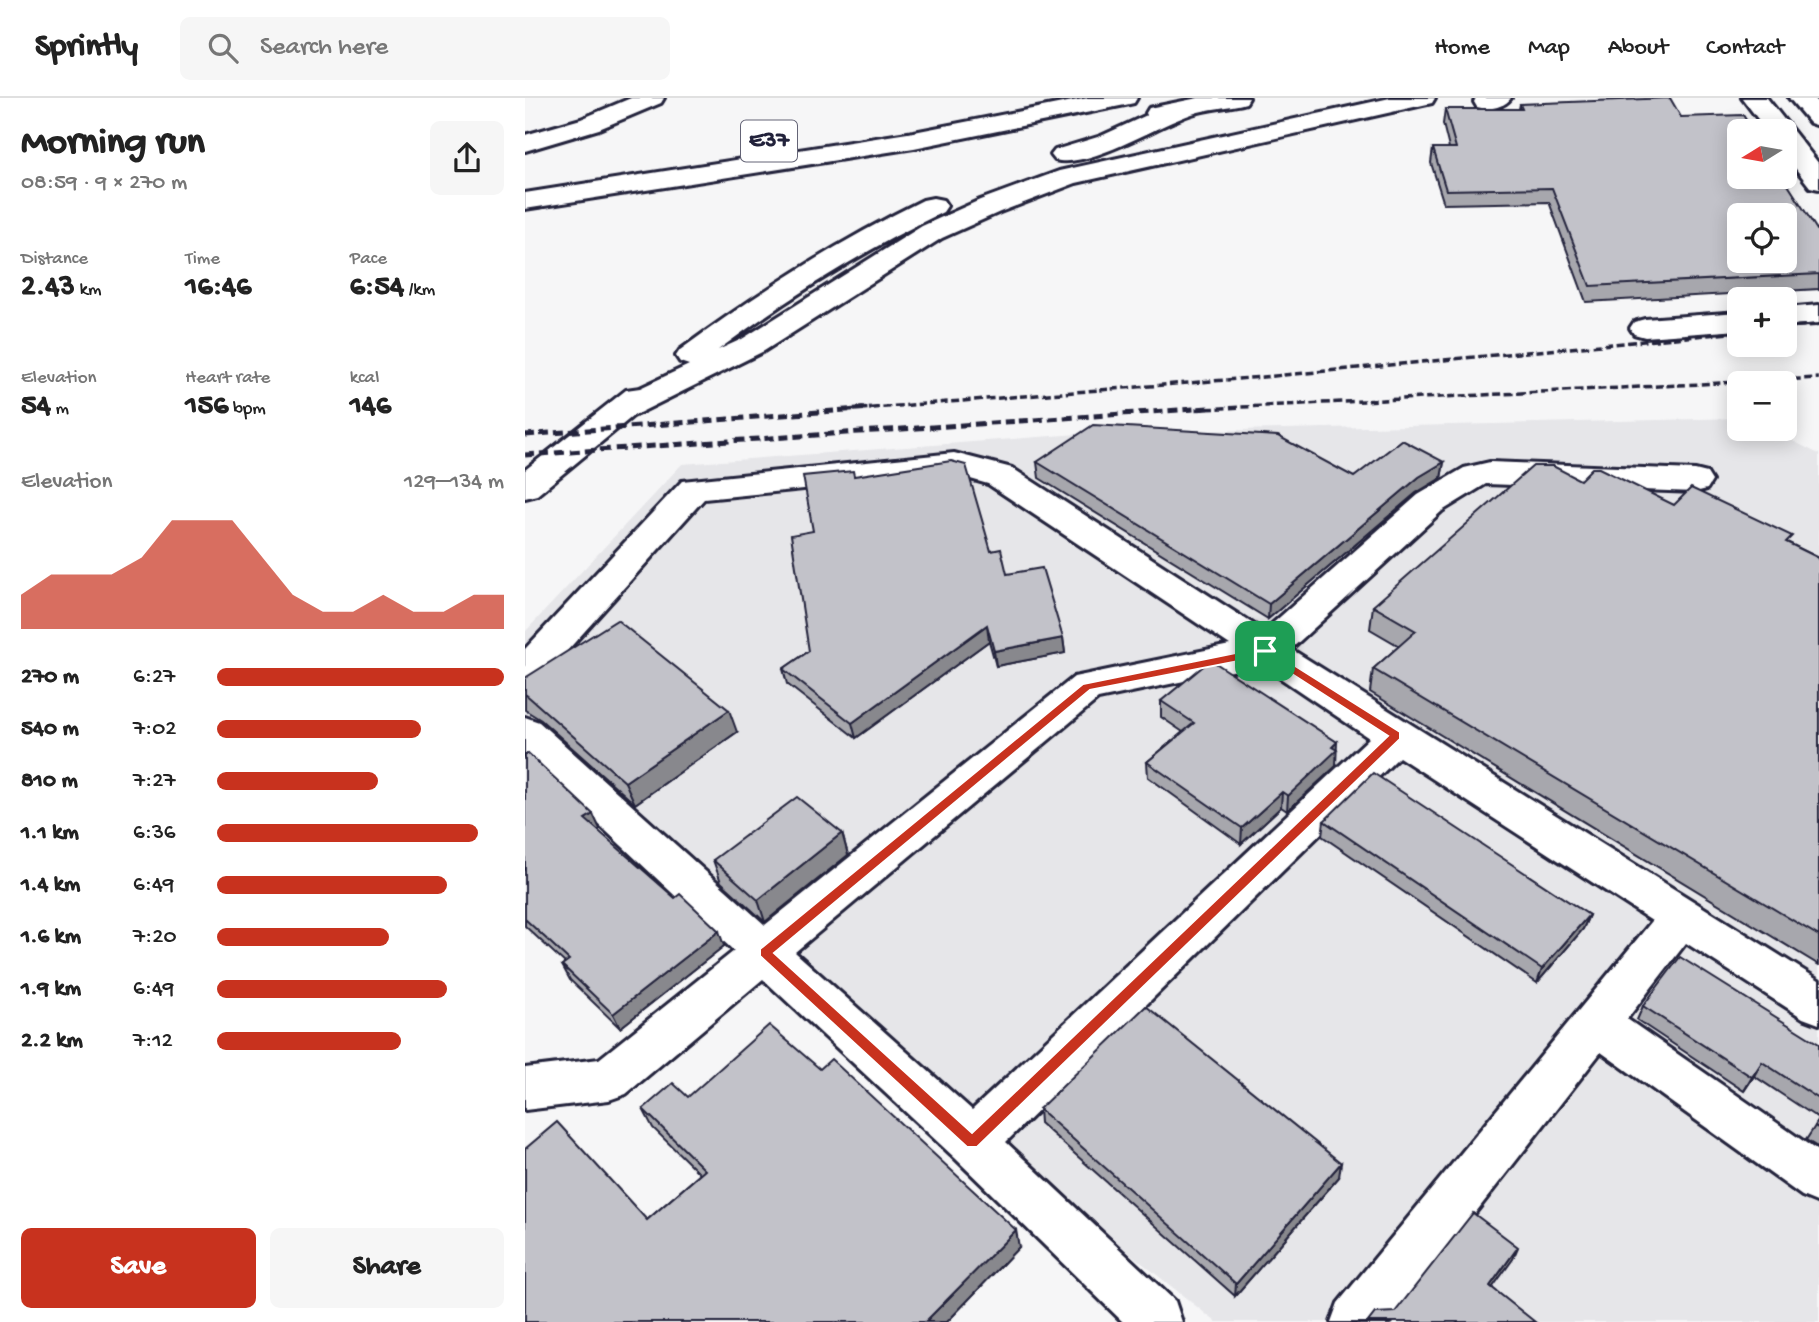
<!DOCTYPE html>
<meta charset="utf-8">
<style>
:root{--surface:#fff;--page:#f6f6f6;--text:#222;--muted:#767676;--line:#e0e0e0;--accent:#c8321e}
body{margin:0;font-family:"Gochi Hand",sans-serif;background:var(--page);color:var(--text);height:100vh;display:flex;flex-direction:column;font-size:26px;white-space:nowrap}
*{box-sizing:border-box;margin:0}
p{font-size:23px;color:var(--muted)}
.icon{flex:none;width:38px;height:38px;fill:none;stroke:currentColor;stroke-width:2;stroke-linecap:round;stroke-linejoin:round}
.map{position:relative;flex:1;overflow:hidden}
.sheet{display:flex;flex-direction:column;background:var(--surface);width:525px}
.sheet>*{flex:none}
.needle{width:46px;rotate:259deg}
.tools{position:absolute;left:1202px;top:21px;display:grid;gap:14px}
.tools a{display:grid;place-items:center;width:70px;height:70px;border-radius:10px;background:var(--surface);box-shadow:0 4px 18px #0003;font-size:35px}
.pin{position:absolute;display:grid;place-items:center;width:60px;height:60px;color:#fff;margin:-30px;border-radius:14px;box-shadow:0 4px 10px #0006}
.round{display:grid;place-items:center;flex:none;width:74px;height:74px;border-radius:10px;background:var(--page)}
.head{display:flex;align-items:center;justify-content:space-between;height:119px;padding:0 21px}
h1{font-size:38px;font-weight:700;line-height:52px}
.stats{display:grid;grid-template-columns:repeat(3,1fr);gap:10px;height:119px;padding:7px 21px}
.stats div{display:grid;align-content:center}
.stats b{font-size:30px;font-weight:700}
.stats small{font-size:19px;font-weight:400}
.stats p{font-size:19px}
.chart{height:196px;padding:14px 21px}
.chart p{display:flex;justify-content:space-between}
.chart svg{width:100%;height:126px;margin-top:7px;fill:var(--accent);opacity:.7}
.cta{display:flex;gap:14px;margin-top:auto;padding:14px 21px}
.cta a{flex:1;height:80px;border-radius:10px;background:var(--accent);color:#fff;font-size:28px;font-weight:700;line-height:80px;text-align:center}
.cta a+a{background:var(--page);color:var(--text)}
ul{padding:0 21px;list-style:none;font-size:23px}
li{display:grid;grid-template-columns:112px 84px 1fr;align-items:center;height:52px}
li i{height:18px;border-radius:9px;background:var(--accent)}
header{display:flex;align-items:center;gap:42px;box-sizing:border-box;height:98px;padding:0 35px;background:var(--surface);border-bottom:2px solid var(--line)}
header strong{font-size:33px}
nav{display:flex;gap:38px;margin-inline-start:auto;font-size:24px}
.search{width:490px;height:63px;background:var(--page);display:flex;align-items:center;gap:18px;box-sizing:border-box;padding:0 24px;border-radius:10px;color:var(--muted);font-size:26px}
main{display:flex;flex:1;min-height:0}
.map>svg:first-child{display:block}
.built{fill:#e6e6e9}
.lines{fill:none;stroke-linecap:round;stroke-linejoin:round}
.minor-casing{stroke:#22223b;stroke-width:6}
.highway-casing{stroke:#22223b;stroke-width:6}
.minor{fill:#fff;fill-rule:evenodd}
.highway{fill:#fff;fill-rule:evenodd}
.rail-far1{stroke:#22223b;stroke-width:3.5;stroke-dasharray:8 3.5;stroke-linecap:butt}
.rail{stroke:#22223b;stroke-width:5;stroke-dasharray:10 5;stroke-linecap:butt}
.wall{fill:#a7a7ad;stroke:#22223b;stroke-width:2}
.shaded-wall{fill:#88888d;stroke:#22223b;stroke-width:2}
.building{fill:#c2c2c9;stroke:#22223b;stroke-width:2;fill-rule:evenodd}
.route{fill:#c8321e;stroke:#fff;stroke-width:2;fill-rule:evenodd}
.labels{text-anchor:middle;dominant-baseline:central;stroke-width:7;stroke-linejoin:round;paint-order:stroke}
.shield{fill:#fff;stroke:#646476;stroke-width:2}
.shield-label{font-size:24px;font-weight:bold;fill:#22223b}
</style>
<header>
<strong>Sprintly</strong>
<div class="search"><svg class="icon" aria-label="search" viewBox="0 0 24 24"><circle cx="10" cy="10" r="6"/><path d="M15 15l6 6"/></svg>Search here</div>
<nav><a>Home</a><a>Map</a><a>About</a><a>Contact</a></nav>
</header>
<main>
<section class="sheet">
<div class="head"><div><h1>Morning run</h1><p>08:59 · 9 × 270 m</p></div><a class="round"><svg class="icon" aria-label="share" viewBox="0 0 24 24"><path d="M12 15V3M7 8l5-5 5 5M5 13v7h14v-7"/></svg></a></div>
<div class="stats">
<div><p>Distance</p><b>2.43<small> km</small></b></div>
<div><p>Time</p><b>16:46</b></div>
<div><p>Pace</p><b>6:54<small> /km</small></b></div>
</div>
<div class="stats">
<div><p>Elevation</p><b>54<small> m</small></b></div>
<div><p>Heart rate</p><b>156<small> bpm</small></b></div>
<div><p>kcal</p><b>146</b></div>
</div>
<div class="chart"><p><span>Elevation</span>129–134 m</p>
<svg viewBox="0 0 160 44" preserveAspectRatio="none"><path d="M0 44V32L10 25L20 25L30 25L40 19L50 6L60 6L70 6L80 19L90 32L100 38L110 38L120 32L130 38L140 38L150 32L160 32V44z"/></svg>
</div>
<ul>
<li><b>270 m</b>6:27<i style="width:100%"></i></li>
<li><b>540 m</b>7:02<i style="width:71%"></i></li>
<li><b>810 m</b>7:27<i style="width:56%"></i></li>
<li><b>1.1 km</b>6:36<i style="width:91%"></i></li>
<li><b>1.4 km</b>6:49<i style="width:80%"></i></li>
<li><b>1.6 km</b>7:20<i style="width:60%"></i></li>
<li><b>1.9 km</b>6:49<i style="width:80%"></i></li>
<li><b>2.2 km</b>7:12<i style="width:64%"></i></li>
</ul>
<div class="cta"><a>Save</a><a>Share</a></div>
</section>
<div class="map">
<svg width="1294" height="1224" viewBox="0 0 1294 1224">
<rect width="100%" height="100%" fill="#f6f6f7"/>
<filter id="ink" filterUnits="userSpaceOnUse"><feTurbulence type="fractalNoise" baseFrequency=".0143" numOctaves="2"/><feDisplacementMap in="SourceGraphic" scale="14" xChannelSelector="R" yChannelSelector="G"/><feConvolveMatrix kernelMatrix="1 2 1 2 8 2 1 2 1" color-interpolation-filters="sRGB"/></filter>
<g filter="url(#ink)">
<polygon class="built" points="1214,320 1214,331 1244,331 1294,356 1294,1224 691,1224 0,673 0,534 157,366 553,336"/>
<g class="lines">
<g class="minor-casing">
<g id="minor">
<path d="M951 0H986C979 10 963 12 952 9L949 4Z"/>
<polygon points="1217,0 1242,0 1294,66 1294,91 1285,89 1260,57 1260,33 1242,33"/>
<polygon points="1264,0 1289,0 1294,5 1294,28 1285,25"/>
<polygon points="1294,207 1294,225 1260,228 1260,210"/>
<polygon points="1214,214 1214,232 1120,239 1109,236 1105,230 1109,224 1120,221"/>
<path d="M429 355 487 370 739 533 893 397 939 370 965 364 1170 372 1182 375 1187 383 1182 391 1170 394 961 386 917 413 766 551 1294 882V926L1278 920 1161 845 1102 921 1294 1054V1105L1277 1098 1076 954 865 1224H806L813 1205 1127 823 874 659 481 1044 650 1203 657 1224H598L430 1060 238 881 101 996 84 1002 0 1012V970L74 961 209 853 0 657V619L14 624 240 827 549 579 705 547 463 386 428 376 179 401 13 585 0 589V551L157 383ZM736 567 844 640 447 1012 270 854 573 601Z"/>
</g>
</g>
<g class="highway-casing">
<g id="highway">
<polygon points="106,0 139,0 136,5 74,31 0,53 0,37 56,21"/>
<polygon points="563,0 612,0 609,5 600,7 389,50 0,111 0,95 389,34"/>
<path d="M673 0H724L721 5C703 10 684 10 667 16 633 27 564 71 530 62L526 57 530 52 576 38 622 17 621 15 624 10Z"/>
<path d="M865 0H910L907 5 898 7 551 85 475 114 417 140 239 253 108 318 12 397 0 400V372L101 292 115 290 164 267 155 264 151 258 155 252C233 195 312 144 398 102L408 100 418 102 422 108 418 114C338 153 264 199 193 252L217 241 397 128 455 102 534 73Z"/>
</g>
</g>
<use href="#minor" class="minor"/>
<use href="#highway" class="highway"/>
<g class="rail-far1">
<polyline points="1260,229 1294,227"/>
<polyline points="323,312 738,279 1214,234"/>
<polyline points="659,312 1294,280"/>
</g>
<g class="rail">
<polyline points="0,337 346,310"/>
<polyline points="0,357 684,310"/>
</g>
</g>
<g class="wall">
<polygon points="995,6 1156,19 1294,135 1294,191 1061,204 1024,104 919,106 906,65 908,50 924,50 918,26 920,11 994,11"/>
<polygon points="512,364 829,379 919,364 916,380 891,395 743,521 514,380"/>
<polygon points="329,378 466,453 482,476 538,540 540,555 471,568 464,543 331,640 262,586 258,571 284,553 288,433"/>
<polygon points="1055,382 1149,407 1264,445 1294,460 1294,867 845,594 848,571 874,548 845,531 848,508"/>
<polygon points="0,580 212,634 110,706 16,622 0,612"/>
<polygon points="636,603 811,652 811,668 762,713 756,709 716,746 623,679 622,664 658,634 636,619"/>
<polygon points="0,657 75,731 73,733 199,848 95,930 45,882 37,867 40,865 0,828"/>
<polygon points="799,723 1064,817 1058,831 1012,885 797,738"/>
<polygon points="317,735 323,757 240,824 196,784 188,762"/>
<polygon points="1118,908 1294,946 1294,1021 1229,978 1219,993 1112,922"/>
<polygon points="163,999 494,1149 422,1224 0,1224 122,1122 175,1076 128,1030 118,1011"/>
<polygon points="514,1011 814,1079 710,1198 515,1025"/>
<polygon points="1294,1022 1294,1050 1281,1042"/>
</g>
<g class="shaded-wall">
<polygon points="919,364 916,380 891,395 743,521 744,506 894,379"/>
<polygon points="462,527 464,543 331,640 327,625"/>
<polygon points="538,540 540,555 471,568 469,553"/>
<polygon points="204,612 212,634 110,706 100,684"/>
<polygon points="812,644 811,668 762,713 763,698"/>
<polygon points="757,694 756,709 716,746 717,730"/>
<polygon points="68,716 75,731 67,737 60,721"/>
<polygon points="317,735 323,757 240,824 233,802"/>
<polygon points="1064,817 1058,831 1012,885 1017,871"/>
<polygon points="194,833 199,848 95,930 88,916"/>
<polygon points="1237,964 1229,978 1219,993 1227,979"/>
<polygon points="816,1065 814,1079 710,1198 711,1186"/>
<polygon points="491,1132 494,1149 422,1224 400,1224"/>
<polygon points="993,1149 988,1161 960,1200 965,1188"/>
</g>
<g class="building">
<path d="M1145 0 1156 19 1218 17 1228 33H1214V79H1258L1294 135V176L1065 188 1027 90 921 92 908 50H931L920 11H997L995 6ZM1214 117H1260V163H1214Z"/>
<polygon points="568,327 753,338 829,379 877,342 919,364 894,379 744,506 512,364"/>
<polygon points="426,363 441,367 466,453 476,451 482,476 517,470 538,540 469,553 462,527 327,625 258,571 284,553 266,437 288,433 278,378 328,373 329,378"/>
<polygon points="1008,368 1028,368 1055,382 1067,370 1074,370 1149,407 1166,390 1267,438 1261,444 1294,460 1294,838 848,571 891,533 848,508"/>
<polygon points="92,522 204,612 100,684 5,600 0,596 0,580"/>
<polygon points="689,564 812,644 807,649 812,652 763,698 757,694 717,730 622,664 669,625 636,603 682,565"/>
<polygon points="3,655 68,716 60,721 150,800 155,796 194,833 88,916 37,867 44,862 0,821 0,657"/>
<polygon points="848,675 1064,817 1017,871 799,723"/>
<polygon points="272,699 317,735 233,802 188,762"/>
<polygon points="1155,859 1294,946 1294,1001 1237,964 1227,979 1118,908"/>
<polygon points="621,908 816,1065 711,1186 514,1011"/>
<polygon points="244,927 295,971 306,961 491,1132 400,1224 0,1224 0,1051 32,1024 122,1122 180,1072 118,1011 148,985 163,999"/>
<polygon points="1294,1022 1294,1031 1290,1028"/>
<polygon points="948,1115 993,1149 965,1188 1010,1224 843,1224 850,1215 870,1214"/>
</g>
</g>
<path class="route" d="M740 549 875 634V641L452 1049H442L235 858V851L558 586ZM739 558 863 638 447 1035 249 855 565 592Z"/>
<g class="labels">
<rect class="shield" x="216" y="22.5" width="56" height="41" rx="5"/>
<g class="shield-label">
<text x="244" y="43">E37</text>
</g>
</g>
</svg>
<div class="tools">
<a><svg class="needle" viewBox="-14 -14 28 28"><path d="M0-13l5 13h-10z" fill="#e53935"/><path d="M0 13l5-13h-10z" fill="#767676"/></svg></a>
<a><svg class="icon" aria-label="locate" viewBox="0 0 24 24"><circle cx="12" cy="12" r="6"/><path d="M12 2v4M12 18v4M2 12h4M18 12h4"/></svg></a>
<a>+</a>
<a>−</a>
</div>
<div class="pin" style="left:740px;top:553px;background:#1e9e55"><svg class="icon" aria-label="arrive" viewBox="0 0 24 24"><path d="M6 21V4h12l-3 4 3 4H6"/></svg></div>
</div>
</main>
